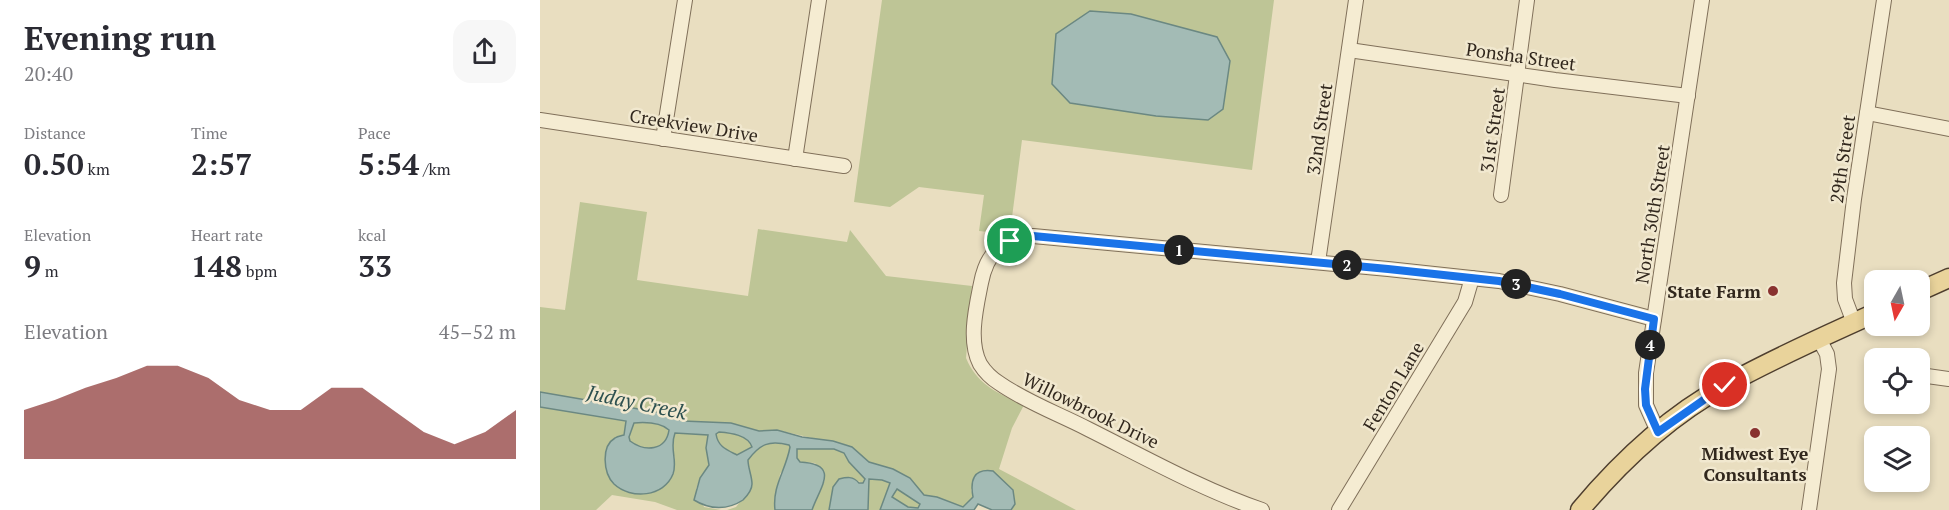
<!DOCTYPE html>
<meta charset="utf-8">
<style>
:root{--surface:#fff;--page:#f7f7f7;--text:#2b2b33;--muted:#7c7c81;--accent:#893230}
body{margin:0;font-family:"PT Serif",serif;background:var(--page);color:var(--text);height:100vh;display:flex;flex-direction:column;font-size:22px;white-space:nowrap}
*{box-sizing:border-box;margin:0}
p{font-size:20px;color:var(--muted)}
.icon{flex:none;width:33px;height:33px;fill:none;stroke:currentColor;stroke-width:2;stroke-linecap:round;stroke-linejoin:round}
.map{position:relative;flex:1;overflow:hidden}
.sheet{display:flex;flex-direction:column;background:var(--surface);width:540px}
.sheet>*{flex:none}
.needle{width:39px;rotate:189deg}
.tools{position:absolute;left:1324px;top:270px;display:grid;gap:12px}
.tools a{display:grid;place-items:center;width:66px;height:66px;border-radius:12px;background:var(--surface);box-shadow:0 3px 9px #0003;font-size:30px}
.pin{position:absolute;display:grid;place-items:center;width:51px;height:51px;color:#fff;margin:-26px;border:3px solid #fff;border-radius:50%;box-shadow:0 2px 6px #0007}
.km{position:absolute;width:30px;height:30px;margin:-15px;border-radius:50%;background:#222;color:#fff;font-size:16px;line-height:30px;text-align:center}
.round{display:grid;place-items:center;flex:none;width:63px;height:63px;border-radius:18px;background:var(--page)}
.summary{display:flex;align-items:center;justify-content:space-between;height:102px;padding:0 24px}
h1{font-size:33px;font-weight:800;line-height:45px}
.metrics{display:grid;grid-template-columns:repeat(3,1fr);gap:9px;height:102px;padding:6px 24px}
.metrics div{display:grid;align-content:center}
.metrics b{font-size:30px;font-weight:800}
.metrics small{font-size:16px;font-weight:400}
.metrics p{font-size:16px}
.chart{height:168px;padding:12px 24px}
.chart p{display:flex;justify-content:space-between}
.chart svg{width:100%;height:108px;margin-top:6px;fill:var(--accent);opacity:.7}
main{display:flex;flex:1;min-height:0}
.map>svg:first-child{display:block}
.green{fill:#bec596}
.water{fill:#a3bbb5;stroke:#6b8882;stroke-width:1.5;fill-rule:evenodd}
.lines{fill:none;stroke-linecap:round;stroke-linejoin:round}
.minor-casing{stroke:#80705a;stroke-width:16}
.major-casing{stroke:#4e3e2e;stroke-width:21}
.minor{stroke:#f5ecd2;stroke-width:14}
.major{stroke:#e9d39b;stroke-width:18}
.route-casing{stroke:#fff;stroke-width:12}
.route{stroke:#1a73e8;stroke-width:8}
.poi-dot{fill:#893230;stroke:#f1e8cf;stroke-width:2}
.labels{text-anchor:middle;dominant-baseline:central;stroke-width:5;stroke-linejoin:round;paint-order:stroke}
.street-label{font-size:18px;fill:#31271d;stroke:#f1e8cf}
.poi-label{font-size:18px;font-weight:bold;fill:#31271d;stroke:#f1e8cf;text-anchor:end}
.water-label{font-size:20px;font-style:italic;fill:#2d504f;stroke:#f1e8cf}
</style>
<main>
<section class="sheet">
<div class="summary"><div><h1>Evening run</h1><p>20:40</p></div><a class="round"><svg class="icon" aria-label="share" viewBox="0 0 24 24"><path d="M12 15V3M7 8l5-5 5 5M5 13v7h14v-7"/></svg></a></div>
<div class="metrics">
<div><p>Distance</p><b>0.50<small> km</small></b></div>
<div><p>Time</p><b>2:57</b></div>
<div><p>Pace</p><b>5:54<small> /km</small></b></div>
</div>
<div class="metrics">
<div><p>Elevation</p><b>9<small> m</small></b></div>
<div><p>Heart rate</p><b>148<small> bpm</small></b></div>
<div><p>kcal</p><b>33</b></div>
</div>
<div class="chart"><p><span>Elevation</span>45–52 m</p>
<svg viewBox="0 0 160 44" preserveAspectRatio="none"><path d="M0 44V24L10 20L20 15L30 11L40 6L50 6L60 11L70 20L80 24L90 24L100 15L110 15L120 24L130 33L140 38L150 33L160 24V44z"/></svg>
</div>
</section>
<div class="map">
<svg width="1409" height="510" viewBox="0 0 1409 510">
<rect width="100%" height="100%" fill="#e9dec0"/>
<g class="green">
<polygon points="342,0 734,0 712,170 482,140 471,225 464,234 439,231 444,195 379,187 350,207 314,202"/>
<path d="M40 202 107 212 97 280 208 296 218 229 307 242 310 230 346 276 432 286 426 358C438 386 458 393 484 405L472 428 459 469 536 510H471L473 508 431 489 433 497 424 507C410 504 398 498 384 495L370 478 353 469 329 462 312 447 237 430 219 431 191 423 143 421 116 412 86 420 84 436 68 445 135 459 131 445 134 433 169 435 166 448 169 465 160 478 156 489 164 507 181 510H137L115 502 72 495 56 510H0V307L25 310Z"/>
<path d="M94 423C107 422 119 422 129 430 126 452 106 452 90 441L89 437Z"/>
<path d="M179 432C191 433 208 435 212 447L197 455C187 450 178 447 175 434Z"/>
<path d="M232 443 249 445 250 447 246 466 240 474 235 510H187L196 507 212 487 208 460C216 450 220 445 232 443Z"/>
<polygon points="257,449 294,449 304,453 309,462 325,479 323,483 307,477 299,479 289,510 272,510 285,480 275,463 260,462 257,458"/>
<polygon points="329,479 342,480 350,483 340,510 328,510"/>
<polygon points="357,488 381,505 378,508 368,507 351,497"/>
</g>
<g class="water">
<polygon points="550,11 591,14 677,37 690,61 683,109 668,120 616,116 530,103 512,84 516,34"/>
<path d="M0 392 116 412 143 421 191 423 219 431 237 430 262 437 293 441 312 447 329 462 353 469 370 478 384 495 397 497 423 507 433 497C430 481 433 468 453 471L473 490 475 504 471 510H452L438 504 434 510H340L350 483 342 480 329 479 328 510H289L293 487 299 479C307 477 313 476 319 483H323L325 479 309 462 304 453 294 449H257V458L260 462C301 464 280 487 272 510H235C232 486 246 470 250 447L249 445C229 440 220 444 208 460 208 468 212 476 212 484 212 490 207 496 203 500 188 510 170 510 154 500L160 478 169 465 166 448 168 435 135 433C129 449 138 460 133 474 124 497 91 500 74 484 63 473 61 446 75 438 78 436 81 436 84 435L86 421 0 407ZM94 423C106 422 120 422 129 430 126 451 105 452 90 441L89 437ZM179 432C191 433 208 435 212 447L197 455C187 450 178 447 176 434ZM357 489 380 504 378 508 368 507 352 497Z"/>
</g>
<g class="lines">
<g class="minor-casing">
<g id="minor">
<polyline points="809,50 1015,80 1148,96"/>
<polyline points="1327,113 1409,129"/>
<polyline points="0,120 304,166"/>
<polyline points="123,139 145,0"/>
<polyline points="255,159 279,0"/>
<polyline points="961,195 987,0"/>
<polyline points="778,262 816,0"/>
<polyline points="1314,323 1305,299 1304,283 1314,199 1344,0"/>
<polyline points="1380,375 1409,379"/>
<polyline points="1118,432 1106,405 1106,373 1162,0"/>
<path d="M722 510C663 490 604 457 548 429 519 414 486 402 459 383 451 378 445 372 440 364 428 341 436 308 441 283 447 252 461 240 493 236L848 269 959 281 1020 294 1114 319"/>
<polyline points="799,510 925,302 932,278"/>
<polyline points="1269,510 1289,369 1287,354 1279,339"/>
</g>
</g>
<g class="major-casing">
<g id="major">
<polyline points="1380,291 1409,278"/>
<path d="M1040 510C1081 461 1129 416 1186 385 1234 358 1285 336 1335 313"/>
</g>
</g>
<use href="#minor" class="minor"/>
<use href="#major" class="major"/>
</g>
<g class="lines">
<g class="route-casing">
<polyline id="route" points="470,241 493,236 848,269 959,281 1020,294 1114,319 1105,389 1106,405 1118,432 1185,385"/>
</g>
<use href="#route" class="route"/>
</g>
<g class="poi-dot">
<circle cx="1233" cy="291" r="6"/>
<circle cx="1215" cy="433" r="6"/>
</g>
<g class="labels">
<g class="street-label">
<text transform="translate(981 56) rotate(8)">Ponsha Street</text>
<text transform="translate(154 125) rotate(9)">Creekview Drive</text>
<text transform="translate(779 129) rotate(-82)">32nd Street</text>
<text transform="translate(952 130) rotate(-82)">31st Street</text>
<text transform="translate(1302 159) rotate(-82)">29th Street</text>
<text transform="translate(1112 214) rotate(-81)">North 30th Street</text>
<text transform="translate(853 386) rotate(-59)">Fenton Lane</text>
<text transform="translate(551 410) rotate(26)">Willowbrook Drive</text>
</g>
<g class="poi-label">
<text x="1221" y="291">State Farm</text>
<text x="1215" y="453" text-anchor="middle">Midwest Eye<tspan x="1215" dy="21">Consultants</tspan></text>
</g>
<g class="water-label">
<text transform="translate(97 402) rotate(12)">Juday Creek</text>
</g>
</g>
</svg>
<div class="tools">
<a><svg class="needle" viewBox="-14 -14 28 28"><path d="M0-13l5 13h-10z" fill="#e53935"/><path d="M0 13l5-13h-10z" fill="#7c7c81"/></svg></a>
<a><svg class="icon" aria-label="locate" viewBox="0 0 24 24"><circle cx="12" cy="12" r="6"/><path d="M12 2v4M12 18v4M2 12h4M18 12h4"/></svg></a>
<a><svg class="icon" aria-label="layers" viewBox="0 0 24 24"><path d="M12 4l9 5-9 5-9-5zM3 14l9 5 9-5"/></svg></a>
</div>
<div class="pin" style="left:470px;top:241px;background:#1e9e55"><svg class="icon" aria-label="arrive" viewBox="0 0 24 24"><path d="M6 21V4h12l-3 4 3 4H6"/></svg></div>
<div class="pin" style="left:1185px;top:385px;background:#d93025"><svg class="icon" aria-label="check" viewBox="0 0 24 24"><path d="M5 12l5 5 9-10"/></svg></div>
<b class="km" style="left:639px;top:250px">1</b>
<b class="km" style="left:807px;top:265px">2</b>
<b class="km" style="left:976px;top:284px">3</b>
<b class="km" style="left:1110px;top:345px">4</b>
</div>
</main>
